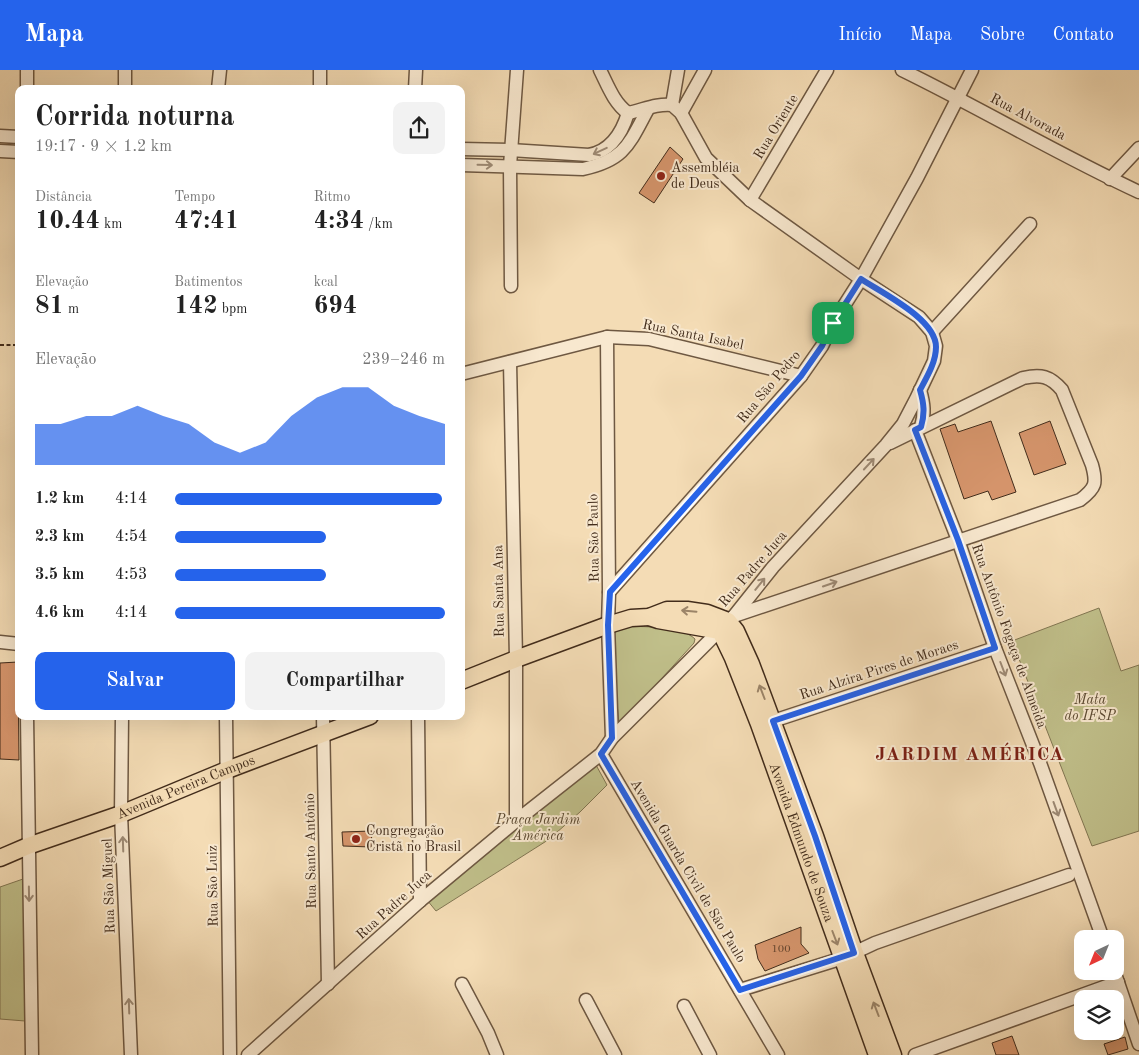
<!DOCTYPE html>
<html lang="pt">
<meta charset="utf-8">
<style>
:root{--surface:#fff;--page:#f2f2f2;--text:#222;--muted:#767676;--accent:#2563eb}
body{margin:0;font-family:"Old Standard TT",serif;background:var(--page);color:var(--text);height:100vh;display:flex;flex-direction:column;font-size:19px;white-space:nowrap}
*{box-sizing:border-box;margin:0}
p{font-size:16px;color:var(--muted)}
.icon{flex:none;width:28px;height:28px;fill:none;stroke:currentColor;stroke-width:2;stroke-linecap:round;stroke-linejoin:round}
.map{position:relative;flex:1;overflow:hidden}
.sheet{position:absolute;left:15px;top:15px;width:450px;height:635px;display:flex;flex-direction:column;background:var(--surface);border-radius:10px;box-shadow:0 5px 20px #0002}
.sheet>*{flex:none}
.needle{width:32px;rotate:223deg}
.buttons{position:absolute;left:1074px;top:860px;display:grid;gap:10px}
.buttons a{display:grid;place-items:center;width:50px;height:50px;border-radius:10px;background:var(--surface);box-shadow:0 5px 20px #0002;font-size:25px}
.pin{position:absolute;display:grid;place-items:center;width:42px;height:42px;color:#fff;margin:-21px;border-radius:10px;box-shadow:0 2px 8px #0006}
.round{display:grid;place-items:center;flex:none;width:52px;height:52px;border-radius:10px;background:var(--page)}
.summary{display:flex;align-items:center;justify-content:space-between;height:85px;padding:0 20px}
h1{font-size:28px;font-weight:600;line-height:38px}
.figures{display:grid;grid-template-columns:repeat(3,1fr);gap:8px;height:85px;padding:5px 20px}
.figures div{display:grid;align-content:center}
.figures b{font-size:25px;font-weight:600}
.figures small{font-size:14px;font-weight:400}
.figures p{font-size:14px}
.chart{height:140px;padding:10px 20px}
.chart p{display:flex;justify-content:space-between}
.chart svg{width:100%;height:90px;margin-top:5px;fill:var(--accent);opacity:.7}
.action{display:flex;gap:10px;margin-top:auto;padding:10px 20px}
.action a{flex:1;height:58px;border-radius:10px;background:var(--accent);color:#fff;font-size:20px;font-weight:600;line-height:58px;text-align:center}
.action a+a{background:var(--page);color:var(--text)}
ul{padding:0 20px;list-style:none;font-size:16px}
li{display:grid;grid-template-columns:80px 60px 1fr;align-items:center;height:38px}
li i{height:12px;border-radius:6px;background:var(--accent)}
header{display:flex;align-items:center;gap:30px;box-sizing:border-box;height:70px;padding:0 25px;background:var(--accent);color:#fff}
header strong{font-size:24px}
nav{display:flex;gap:28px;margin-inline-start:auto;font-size:18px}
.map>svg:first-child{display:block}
.green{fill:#c0bf8a;stroke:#817652}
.building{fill:#d6956c;stroke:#422c1b}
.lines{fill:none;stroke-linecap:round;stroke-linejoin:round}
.minor-casing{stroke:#6e5842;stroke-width:15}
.major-casing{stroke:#422c1b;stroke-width:19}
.path{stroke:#422c1b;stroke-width:2;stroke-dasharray:4 2.5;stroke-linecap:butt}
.minor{stroke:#f8e8cf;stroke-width:12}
.major{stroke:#f4dcb5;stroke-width:16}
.oneway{stroke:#9d8a75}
.oneway2{stroke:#9b8468}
.route-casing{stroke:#fff;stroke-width:10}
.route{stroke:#2563eb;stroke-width:6}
.poi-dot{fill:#8f2418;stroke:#f8e8cf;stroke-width:2}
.labels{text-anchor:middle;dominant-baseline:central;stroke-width:4;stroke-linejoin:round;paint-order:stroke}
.number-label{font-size:11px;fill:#67462f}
.street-label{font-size:14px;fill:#422c1b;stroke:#f8e8cf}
.poi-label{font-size:14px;fill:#422c1b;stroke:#f8e8cf;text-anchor:start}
.park-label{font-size:14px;font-style:italic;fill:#5b4931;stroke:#f8e8cf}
.district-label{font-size:19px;font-weight:bold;letter-spacing:1px;fill:#7a1f14;stroke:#f8e8cf}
</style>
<header>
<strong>Mapa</strong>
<nav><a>Início</a><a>Mapa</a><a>Sobre</a><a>Contato</a></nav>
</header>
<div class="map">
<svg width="1139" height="985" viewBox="0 0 1139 985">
<rect width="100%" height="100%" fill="#f4dcb5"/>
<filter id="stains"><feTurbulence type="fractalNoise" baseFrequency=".004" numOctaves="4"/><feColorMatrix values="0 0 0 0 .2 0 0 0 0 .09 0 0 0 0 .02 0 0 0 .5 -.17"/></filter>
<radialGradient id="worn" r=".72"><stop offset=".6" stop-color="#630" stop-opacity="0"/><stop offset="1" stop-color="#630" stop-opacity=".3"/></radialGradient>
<g class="green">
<polygon points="1099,538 1121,601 1139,595 1139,761 1092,776 1012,571"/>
<path d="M621 556C640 557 681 555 695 569L694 573 622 652 619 653 610 568 611 563Z"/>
<polygon points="596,695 607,715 580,742 548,770 436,841 427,830 514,757"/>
<polygon points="23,809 25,951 0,949 0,817"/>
</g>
<g class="building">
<polygon points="670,77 683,89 654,133 639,123"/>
<polygon points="991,351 1016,422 992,430 988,421 964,429 940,359 955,354 958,362"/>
<polygon points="1050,351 1066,394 1034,405 1019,363"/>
<polygon points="18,592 19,690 0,689 0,593"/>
<polygon points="372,761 371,777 343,776 342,762"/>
<polygon points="801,857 801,874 809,883 765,901 758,889 755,875"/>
<polygon points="1012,966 1019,985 996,985 992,973"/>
<polygon points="1125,967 1128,979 1108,985 1104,974"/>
</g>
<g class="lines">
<g class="minor-casing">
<g id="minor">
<path d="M600 0C608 16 614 33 628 43"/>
<path d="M902 0C982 39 1059 85 1139 122"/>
<polyline points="27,19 27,0"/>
<polyline points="125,19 125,0"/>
<polyline points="218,19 220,0"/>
<polyline points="320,19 320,0"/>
<polyline points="415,19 416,0"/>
<polyline points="672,35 678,0"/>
<polyline points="681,43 705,0"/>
<polyline points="0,66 19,67"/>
<path d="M461 79 510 80 589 85C611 81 622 63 628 43"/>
<polyline points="0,81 19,82"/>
<path d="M461 95 583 99C625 90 629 74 648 39"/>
<polyline points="1110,109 1139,78"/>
<polyline points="750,130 827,0"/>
<polyline points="511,216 510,96 517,0"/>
<polyline points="932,262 1030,154"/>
<polyline points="607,267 609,522 608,555 612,668"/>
<polyline points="510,292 516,589 516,751"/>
<polyline points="461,304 607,267 649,269 801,306"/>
<path d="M920 320C924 334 925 343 921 357"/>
<polyline points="915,360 958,470 995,578 1040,693 1103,869"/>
<polyline points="609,522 801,306 822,276 833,253 861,209 917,108 972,0"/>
<path d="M734 546 1080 430C1096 418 1097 413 1092 395L1062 320C1050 306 1041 304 1023 308L890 373"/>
<polyline points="0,572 19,574"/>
<polyline points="27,646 32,985"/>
<polyline points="122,646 121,744 131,985"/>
<polyline points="226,646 230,985"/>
<polyline points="323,646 328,914"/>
<polyline points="418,646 420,831"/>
<polyline points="773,651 995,578"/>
<polyline points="601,684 778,985"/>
<polyline points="1114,901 1139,974"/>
<polyline points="462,914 488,963 497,985"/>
<polyline points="740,920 843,888 875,873 1069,805"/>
<polyline points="586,930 615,985"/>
<polyline points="684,936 710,985"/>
<path d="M248 985 420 831 516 751 601 684 612 668 734 546 773 497 886 375 903 354 916 329 934 291 936 276 932 262 919 247 861 209 750 130 706 88 681 43 672 35C657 33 643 40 628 43"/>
<polyline points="915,985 1118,912"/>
</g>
</g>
<g class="major-casing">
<g id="major">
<path id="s1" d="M649 547 658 550 720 561 733 588 759 654 877 985"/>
<polyline points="461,611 516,589 608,555 631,548 649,547 667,540 687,540 707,543 728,551 736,561 751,594 815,766 855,883 893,985"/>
<path id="s2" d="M0 788 28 776 121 744 227 700 370 646"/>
</g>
</g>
<polyline class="path" points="0,275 19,275"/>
<use href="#minor" class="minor"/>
<use href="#major" class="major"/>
</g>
<defs><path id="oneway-shaft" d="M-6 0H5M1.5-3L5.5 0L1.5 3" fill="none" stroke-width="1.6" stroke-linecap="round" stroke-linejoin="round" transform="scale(1.25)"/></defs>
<g class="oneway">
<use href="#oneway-shaft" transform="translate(600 81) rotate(155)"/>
<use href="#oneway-shaft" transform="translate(485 95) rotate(1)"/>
<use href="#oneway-shaft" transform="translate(869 394) rotate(-47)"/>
<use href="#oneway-shaft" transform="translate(760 514) rotate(-51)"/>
<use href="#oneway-shaft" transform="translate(830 514) rotate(-19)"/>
<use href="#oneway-shaft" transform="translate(1003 599) rotate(69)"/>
<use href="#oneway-shaft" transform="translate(1056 739) rotate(70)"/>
<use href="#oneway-shaft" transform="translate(123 774) rotate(-92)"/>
<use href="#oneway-shaft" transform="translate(29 824) rotate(89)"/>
<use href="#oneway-shaft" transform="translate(129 936) rotate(-92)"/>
</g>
<g class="oneway2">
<use href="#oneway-shaft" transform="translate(689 541) rotate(-175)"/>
<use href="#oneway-shaft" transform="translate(762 622) rotate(-111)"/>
<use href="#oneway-shaft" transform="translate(835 868) rotate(69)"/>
<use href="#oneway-shaft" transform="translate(876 939) rotate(-111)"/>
</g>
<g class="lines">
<g class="route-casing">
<path id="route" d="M861 209C882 223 936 249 936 277 936 292 927 307 920 320 924 334 925 343 921 357L915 360 958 470 995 578 773 651 815 766 854 883 740 920 601 684 612 668 608 555 610 522 801 306 822 276 833 253Z"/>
</g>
<use href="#route" class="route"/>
</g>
<g class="poi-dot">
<circle cx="661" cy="106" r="5"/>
<circle cx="356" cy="769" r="5"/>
</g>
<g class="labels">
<g class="number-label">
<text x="781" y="879">100</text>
</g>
<g class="street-label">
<text transform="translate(1028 47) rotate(28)">Rua Alvorada</text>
<text transform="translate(776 57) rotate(-59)">Rua Oriente</text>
<text transform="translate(693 265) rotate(12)">Rua Santa Isabel</text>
<text transform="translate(769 317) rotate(-50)">Rua São Pedro</text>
<text transform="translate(594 468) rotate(-91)">Rua São Paulo</text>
<text transform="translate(753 499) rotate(-49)">Rua Padre Juca</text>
<text transform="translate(499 521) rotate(-91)">Rua Santa Ana</text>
<text transform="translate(1009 566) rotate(70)">Rua Antônio Fogaça de Almeida</text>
<text transform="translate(879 600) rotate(-18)">Rua Alzira Pires de Moraes</text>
<text stroke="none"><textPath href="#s2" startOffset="199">Avenida Pereira Campos</textPath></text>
<text stroke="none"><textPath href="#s1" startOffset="299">Avenida Edmundo de Souza</textPath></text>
<text transform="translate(311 781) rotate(-91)">Rua Santo Antônio</text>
<text transform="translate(688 801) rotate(59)">Avenida Guarda Civil de São Paulo</text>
<text transform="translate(109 816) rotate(-92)">Rua São Miguel</text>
<text transform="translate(213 816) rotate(-91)">Rua São Luiz</text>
<text transform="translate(394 835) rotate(-42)">Rua Padre Juca</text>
</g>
<g class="poi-label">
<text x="671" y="98">Assembléia<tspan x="671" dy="16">de Deus</tspan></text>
<text x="366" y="761">Congregação<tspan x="366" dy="16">Cristã no Brasil</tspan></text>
</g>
<g class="park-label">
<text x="1090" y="630">Mata<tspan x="1090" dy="16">do IFSP</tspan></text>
<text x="538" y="750">Praça Jardim<tspan x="538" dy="16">América</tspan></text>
</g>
<g class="district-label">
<text x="970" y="685">JARDIM AMÉRICA</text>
</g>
</g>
<rect width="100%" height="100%" filter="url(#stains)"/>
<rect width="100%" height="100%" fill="url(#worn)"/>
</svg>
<div class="buttons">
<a><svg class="needle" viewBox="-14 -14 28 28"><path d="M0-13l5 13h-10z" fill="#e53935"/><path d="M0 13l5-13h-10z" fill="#767676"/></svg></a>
<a><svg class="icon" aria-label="layers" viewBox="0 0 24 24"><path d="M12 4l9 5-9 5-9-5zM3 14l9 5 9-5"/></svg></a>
</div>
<div class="pin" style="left:833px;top:253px;background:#1e9e55"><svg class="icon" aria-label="arrive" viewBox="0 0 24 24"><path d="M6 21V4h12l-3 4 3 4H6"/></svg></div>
<section class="sheet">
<div class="summary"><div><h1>Corrida noturna</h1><p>19:17 · 9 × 1.2 km</p></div><a class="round"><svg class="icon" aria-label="share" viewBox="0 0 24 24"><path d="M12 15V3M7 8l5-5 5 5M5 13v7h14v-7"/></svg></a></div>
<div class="figures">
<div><p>Distância</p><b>10.44<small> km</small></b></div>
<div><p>Tempo</p><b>47:41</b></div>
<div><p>Ritmo</p><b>4:34<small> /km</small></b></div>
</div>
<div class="figures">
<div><p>Elevação</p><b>81<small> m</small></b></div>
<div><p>Batimentos</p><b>142<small> bpm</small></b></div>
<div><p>kcal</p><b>694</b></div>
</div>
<div class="chart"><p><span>Elevação</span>239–246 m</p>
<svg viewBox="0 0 160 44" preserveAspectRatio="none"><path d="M0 44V24L10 24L20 20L30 20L40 15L50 20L60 24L70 33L80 38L90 33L100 20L110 11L120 6L130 6L140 15L150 20L160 24V44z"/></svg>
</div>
<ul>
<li><b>1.2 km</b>4:14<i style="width:99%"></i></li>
<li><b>2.3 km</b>4:54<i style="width:56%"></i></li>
<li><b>3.5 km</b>4:53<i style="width:56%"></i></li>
<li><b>4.6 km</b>4:14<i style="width:100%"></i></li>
</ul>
<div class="action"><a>Salvar</a><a>Compartilhar</a></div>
</section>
</div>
